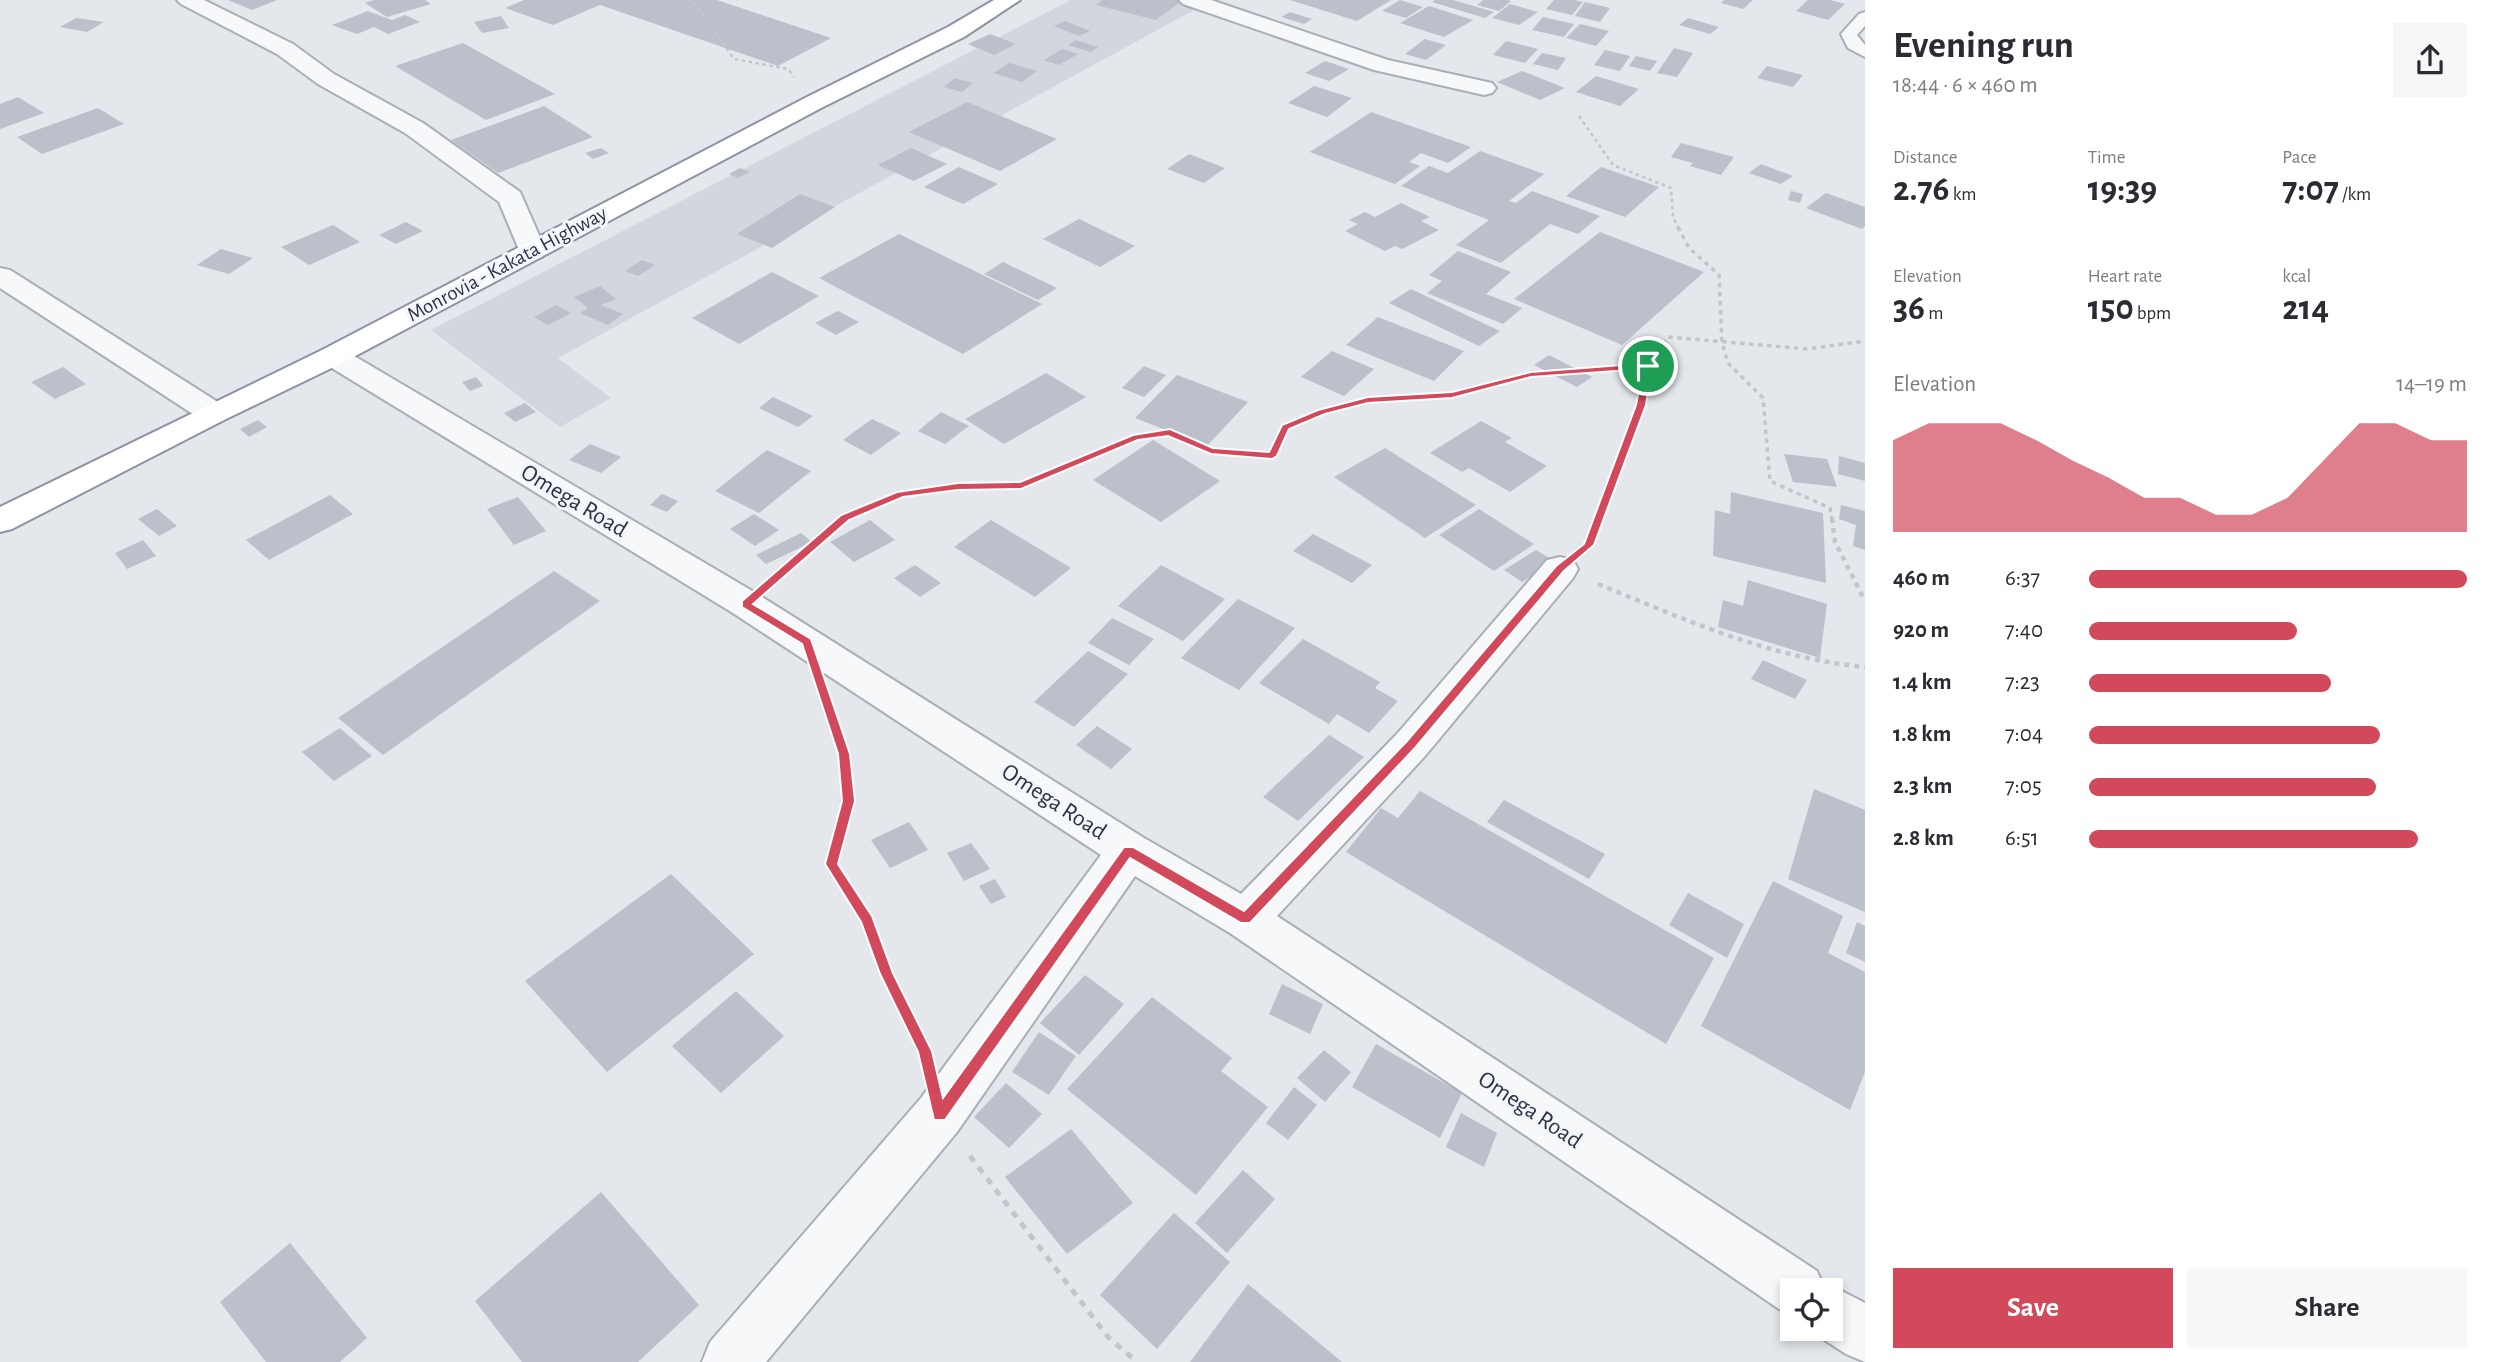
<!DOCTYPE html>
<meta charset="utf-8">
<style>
:root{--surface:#fff;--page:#f7f7f7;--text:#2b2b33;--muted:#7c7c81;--accent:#d1495b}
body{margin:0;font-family:"Alegreya Sans",sans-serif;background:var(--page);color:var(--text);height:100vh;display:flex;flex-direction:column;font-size:26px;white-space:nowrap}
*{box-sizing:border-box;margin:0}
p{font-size:23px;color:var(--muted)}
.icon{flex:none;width:38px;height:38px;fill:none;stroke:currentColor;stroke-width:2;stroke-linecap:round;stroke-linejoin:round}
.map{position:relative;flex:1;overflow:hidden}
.sheet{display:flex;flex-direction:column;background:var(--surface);width:630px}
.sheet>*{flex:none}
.fabs{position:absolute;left:1780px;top:1278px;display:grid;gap:14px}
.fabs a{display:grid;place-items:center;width:63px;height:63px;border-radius:0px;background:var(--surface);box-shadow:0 4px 10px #0003;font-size:35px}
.pin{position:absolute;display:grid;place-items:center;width:60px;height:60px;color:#fff;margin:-30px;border:4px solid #fff;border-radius:50%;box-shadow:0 2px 7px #0007}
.round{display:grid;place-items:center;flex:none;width:74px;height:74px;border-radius:0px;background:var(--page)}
.summary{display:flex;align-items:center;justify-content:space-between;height:119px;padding:0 28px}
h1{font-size:38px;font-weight:700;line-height:52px}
.stats{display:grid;grid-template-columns:repeat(3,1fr);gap:10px;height:119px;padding:7px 28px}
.stats div{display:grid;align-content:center}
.stats b{font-size:35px;font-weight:700}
.stats small{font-size:19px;font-weight:400}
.stats p{font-size:19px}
.chart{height:196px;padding:14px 28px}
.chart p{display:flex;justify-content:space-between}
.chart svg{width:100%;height:126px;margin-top:7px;fill:var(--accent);opacity:.7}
.action{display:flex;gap:14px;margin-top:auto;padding:14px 28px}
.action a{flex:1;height:80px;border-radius:0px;background:var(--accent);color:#fff;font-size:28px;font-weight:700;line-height:80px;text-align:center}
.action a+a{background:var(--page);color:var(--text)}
ul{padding:0 28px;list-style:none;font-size:23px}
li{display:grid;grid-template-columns:112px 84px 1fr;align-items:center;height:52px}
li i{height:18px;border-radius:9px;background:var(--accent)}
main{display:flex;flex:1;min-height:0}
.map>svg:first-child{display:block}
.built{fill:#d2d6de}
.building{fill:#bbc0ca}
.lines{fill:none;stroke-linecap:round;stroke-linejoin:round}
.lane-casing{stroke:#a9aeb7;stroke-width:4}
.street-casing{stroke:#a9aeb7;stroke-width:4}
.highway-casing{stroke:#8b94a3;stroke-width:4}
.path-far3{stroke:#c2c5cb;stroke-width:2.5;stroke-dasharray:3.5 3.5;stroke-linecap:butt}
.path-far2{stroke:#c2c5cb;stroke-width:3.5;stroke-dasharray:4.5 4.5;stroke-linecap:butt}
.path-far1{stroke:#c2c5cb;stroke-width:4.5;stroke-dasharray:5 5;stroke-linecap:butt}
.path{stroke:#c2c5cb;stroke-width:5;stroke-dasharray:7 7;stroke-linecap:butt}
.lane{fill:#f7f8fa;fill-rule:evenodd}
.street{fill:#f7f8fa;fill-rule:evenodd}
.highway{fill:#fff;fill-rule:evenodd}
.route{fill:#d1495b;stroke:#fff;stroke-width:2;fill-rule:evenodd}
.labels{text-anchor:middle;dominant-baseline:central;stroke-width:6;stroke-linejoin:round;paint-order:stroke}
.far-street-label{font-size:21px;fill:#2b3445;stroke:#f4f6f9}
.street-label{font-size:24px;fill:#2b3445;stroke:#f4f6f9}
</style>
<main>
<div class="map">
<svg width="1865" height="1362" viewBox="0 0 1865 1362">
<rect width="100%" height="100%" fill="#e4e7ec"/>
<polygon class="built" points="1071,0 1185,0 1203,5 558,358 611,398 560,427 431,330"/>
<g class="building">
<polygon points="228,0 277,0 252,10"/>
<polygon points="374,0 425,0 431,4 387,17 365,3"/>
<polygon points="524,0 717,0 831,38 778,66 600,5 553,25 505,8"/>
<polygon points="1102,0 1183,0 1156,20 1096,5"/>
<polygon points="1290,0 1391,0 1357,21"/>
<polygon points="1400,0 1423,7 1406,18 1382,11"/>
<polygon points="1435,0 1453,0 1494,12 1485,18 1432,2"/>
<polygon points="1483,0 1508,0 1511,1 1499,11 1477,5"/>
<polygon points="1554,0 1574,0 1583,2 1572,15 1546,9"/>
<polygon points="1724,0 1753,0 1743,9 1721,3"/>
<polygon points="1808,0 1830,0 1845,4 1828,20 1796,11"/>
<polygon points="1585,2 1610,8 1600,22 1575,16"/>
<polygon points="1510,4 1538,12 1519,25 1492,18"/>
<polygon points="1429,6 1473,20 1444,37 1400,23"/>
<polygon points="368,11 392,20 405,15 420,22 388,34 374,27 357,34 332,25"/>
<polygon points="1290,12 1312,19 1304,24 1281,17"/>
<polygon points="501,16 509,28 482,33 474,22"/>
<polygon points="1543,17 1574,24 1564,37 1532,30"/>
<polygon points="76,18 104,22 87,32 60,27"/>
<polygon points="1688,18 1719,27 1710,34 1679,25"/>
<polygon points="1065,21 1090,31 1079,36 1054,26"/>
<polygon points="1580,24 1609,31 1596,46 1566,38"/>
<polygon points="990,34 1016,44 994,55 968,44"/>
<polygon points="1425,39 1446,45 1426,60 1405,54"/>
<polygon points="1076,40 1098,47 1091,52 1068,45"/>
<polygon points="1506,41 1538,49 1525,63 1493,55"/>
<polygon points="463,43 555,94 486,120 395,66"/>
<polygon points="1674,48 1693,53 1677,77 1657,73"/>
<polygon points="1062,49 1078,54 1059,65 1044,60"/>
<polygon points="1605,50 1630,56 1620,71 1594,65"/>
<polygon points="1542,53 1566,58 1558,70 1533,64"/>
<polygon points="1636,56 1657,61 1650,71 1629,66"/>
<polygon points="1325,61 1349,69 1329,81 1305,73"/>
<polygon points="1009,63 1037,71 1022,82 993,73"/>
<polygon points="1767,66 1803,75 1793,87 1757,78"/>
<polygon points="1522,71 1565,88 1540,100 1497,82"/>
<polygon points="1596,76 1639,89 1620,106 1576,92"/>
<polygon points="955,78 973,83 962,92 944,87"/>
<polygon points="1314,86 1352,98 1327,117 1288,103"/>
<polygon points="18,97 44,113 0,129 0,104"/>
<polygon points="967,102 1057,139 1000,171 909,132"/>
<polygon points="544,106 593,137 498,173 451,140"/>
<polygon points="98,108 124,124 42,154 17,137"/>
<polygon points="1371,112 1471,147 1448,163 1421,153 1409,162 1420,166 1395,184 1310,152"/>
<polygon points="1681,143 1734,157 1721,175 1690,166 1693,163 1671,157"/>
<polygon points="601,148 609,153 593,159 585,153"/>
<polygon points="911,148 947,164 914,181 878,165"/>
<polygon points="1480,151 1544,174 1509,201 1516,203 1532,191 1600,216 1578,234 1550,224 1501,263 1456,245 1489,220 1401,186 1429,166 1448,173"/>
<polygon points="1189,154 1225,168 1204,183 1167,169"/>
<polygon points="1761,164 1793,176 1781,184 1749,173"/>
<polygon points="959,167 998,184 963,204 924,187"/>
<polygon points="1601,167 1659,187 1625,217 1566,196"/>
<polygon points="740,168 750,172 738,178 729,174"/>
<polygon points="1791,191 1803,194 1800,203 1788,200"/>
<polygon points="1826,193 1865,207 1865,226 1862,229 1806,208"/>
<polygon points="800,194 835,207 772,248 737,234"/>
<polygon points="1401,203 1430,217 1421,221 1439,230 1402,249 1395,246 1385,251 1345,231 1358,224 1349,220 1365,212 1375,217"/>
<polygon points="1079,219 1135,246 1100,267 1043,239"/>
<polygon points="406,222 423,231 396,244 379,235"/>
<polygon points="333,225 360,242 309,265 281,247"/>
<polygon points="1600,232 1704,272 1622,345 1514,299"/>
<polygon points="899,234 1042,304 963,354 819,278"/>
<polygon points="221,249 253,258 229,274 197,265"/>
<polygon points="1458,251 1511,272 1486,294 1522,308 1503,324 1427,293 1442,281 1429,275"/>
<polygon points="642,260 655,265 638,276 625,271"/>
<polygon points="1003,262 1057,288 1038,300 984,274"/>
<polygon points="772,272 819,296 739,344 692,318"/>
<polygon points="600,286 616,299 601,305 623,314 608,325 580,313 588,308 574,297"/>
<polygon points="1411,289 1500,331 1479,346 1389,303"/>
<polygon points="556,305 571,313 548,325 534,317"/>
<polygon points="838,311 859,322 836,335 815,323"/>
<polygon points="1378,317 1464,351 1434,381 1346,345"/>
<polygon points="1332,351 1374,369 1344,396 1301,377"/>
<polygon points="1549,355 1592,377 1577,387 1534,365"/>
<polygon points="1144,366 1166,375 1144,397 1122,388"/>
<polygon points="63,367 86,384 55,399 31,382"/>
<polygon points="1046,373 1086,397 1004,444 965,419"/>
<polygon points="1177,375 1248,402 1207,446 1135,418"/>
<polygon points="476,377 483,386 470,391 462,382"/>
<polygon points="773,397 813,416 798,427 759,408"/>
<polygon points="525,403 536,412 515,422 504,413"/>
<polygon points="941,412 969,426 945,444 918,431"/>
<polygon points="872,419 901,433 871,455 843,440"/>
<polygon points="258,420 267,427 249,437 240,429"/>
<polygon points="1481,421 1512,438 1505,442 1547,466 1510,492 1469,468 1462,472 1430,453"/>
<polygon points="1153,440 1220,481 1161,522 1093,480"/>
<polygon points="590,444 621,457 601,473 569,460"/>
<polygon points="1385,448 1476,505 1425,538 1334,477"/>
<polygon points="767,450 811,471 759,513 715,491"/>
<polygon points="1784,454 1827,459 1837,487 1793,482"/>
<polygon points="1839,456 1865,463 1865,481 1838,474"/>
<polygon points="1731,492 1823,513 1826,583 1713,556 1715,510 1730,514"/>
<polygon points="662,494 678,501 667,512 650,505"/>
<polygon points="330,495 353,514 269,560 246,540"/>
<polygon points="518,497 546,531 514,545 487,509"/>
<polygon points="1841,505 1865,511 1865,550 1853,546 1856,525 1839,519"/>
<polygon points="157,509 177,526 159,536 138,519"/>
<polygon points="1479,509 1534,544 1494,571 1439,535"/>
<polygon points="754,514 779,530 755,546 730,529"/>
<polygon points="870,520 895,540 854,562 830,542"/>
<polygon points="991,520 1071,568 1035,597 954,547"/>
<polygon points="801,533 812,542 766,564 756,555"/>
<polygon points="1313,534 1372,565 1352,583 1293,551"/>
<polygon points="143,540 156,556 127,569 115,553"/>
<polygon points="1536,550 1554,561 1522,582 1504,570"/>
<polygon points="915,565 941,583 920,597 894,578"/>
<polygon points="1161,565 1225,599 1183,641 1118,606"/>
<polygon points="554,571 600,601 383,755 338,718"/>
<polygon points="1748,580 1827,604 1820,658 1718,627 1723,600 1743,606"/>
<polygon points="1238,599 1295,628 1239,690 1181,658"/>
<polygon points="1112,618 1154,639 1129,665 1088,643"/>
<polygon points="1303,639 1380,682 1375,688 1398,701 1369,733 1337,714 1329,724 1259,683"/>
<polygon points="1088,651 1128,674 1074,727 1034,702"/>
<polygon points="1763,660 1807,680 1795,699 1751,679"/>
<polygon points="1097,726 1132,749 1111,769 1076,745"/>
<polygon points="340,728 372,756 334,781 302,752"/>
<polygon points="1329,735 1364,757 1298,821 1263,797"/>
<polygon points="1814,789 1865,810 1865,912 1788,879"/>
<polygon points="1420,791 1714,958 1666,1044 1346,852 1381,808 1398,818"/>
<polygon points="1504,800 1605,854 1589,879 1487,822"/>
<polygon points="909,822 928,850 890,868 871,840"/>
<polygon points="971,843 990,869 964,881 947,853"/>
<polygon points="671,874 754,954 607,1072 525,981"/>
<polygon points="995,879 1006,897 991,904 979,886"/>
<polygon points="1773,881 1843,916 1828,953 1865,972 1865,1072 1850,1110 1701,1026"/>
<polygon points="1688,893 1744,924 1727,958 1669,925"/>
<polygon points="1857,922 1865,926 1865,962 1846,953"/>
<polygon points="1085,975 1124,1004 1079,1055 1040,1023"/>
<polygon points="1282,984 1323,1004 1310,1034 1269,1014"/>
<polygon points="736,991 784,1036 721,1093 672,1046"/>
<polygon points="1152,997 1232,1058 1221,1071 1268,1107 1196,1195 1067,1089"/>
<polygon points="1039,1032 1076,1056 1049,1095 1012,1072"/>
<polygon points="1376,1044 1462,1093 1440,1138 1352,1087"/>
<polygon points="1324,1050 1351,1072 1325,1102 1297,1078"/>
<polygon points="1006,1083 1042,1114 1009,1148 974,1117"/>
<polygon points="1294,1087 1317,1105 1288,1140 1266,1123"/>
<polygon points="1461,1113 1497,1133 1484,1167 1446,1147"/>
<polygon points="1071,1129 1133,1203 1067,1254 1005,1177"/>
<polygon points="1243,1170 1275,1199 1227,1253 1195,1223"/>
<polygon points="601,1192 699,1305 638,1362 522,1362 475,1301"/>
<polygon points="1174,1213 1230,1262 1157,1349 1100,1295"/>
<polygon points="290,1243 367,1338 340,1362 266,1362 220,1302"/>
<polygon points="1248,1284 1342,1362 1190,1362"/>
</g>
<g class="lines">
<g class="lane-casing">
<polygon id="lane" points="1865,12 1865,26 1857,35 1865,45 1865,57 1848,48 1841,34 1859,14"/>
</g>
<g class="street-casing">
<g id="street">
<polygon points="177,0 204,0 293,44 334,74 423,123 520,192 546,251 542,257 532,259 522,257 499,202 405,133 318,84 277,54 181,4"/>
<polygon points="1179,0 1211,0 1388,60 1492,83 1496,88 1492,93 1484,95 1374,70 1183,4"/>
<polygon points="0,268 10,270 224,406 229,413 224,420 213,423 202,420 0,288"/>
<polygon points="333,347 344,350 759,595 1144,838 1241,894 1397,734 1547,560 1560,557 1573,560 1578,569 1573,578 1425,756 1277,916 1817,1271 1824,1287 1830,1285 1865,1303 1865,1362 1846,1354 1811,1331 1809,1328 1830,1328 1830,1290 1792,1290 1792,1315 1779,1309 1230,933 1135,876 957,1132 766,1362 702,1362 710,1342 921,1098 1101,855 733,613 322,362 318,356 322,350"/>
</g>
</g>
<g class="highway-casing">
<polygon id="highway" points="994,0 1020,0 964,37 823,107 344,362 224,420 12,529 0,532 0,507 322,350 807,97 948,27"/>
</g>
<g class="path-far3">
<polyline points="688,0 693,1 734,59 788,69 794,77"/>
<polyline points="1579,116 1613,165 1671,188 1673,217 1679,229"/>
</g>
<g class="path-far2">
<polyline points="1678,227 1689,248 1719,275 1722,342 1728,363 1763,398 1770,481 1830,508 1832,520"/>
<polyline points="841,520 901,494 958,487 1021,486 1136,437 1170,432 1211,451 1272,456 1285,427 1322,412 1368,400 1452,395 1531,375 1648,366"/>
<polyline points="1598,520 1641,405 1648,366 1668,337 1807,349 1865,341"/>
</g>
<g class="path-far1">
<polyline points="1832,518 1835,542 1865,601"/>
<polyline points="1589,545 1599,518"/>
<polyline points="778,576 843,518"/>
<path d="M1598 584C1686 620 1770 658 1865 667"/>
<polyline points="827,706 844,754 849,801 832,865 848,891"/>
</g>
<g class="path">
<polyline points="847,889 867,920 886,974 925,1051"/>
<polyline points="970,1156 1108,1337 1137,1362"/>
</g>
<use href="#lane" class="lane"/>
<use href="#street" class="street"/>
<use href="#highway" class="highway"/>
</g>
<path class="route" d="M1648 363 1652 366 1646 405 1594 545 1564 571 1415 748 1250 923H1241L1130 858 945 1120H934L918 1052 880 974 861 922 825 864 842 801 838 754 802 644 742 607V601L841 515 897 492 958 483 1020 482 1133 435 1170 429 1213 448 1269 452 1282 425 1318 410 1368 397 1452 392 1531 372ZM1643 369 1636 405 1584 544 1556 566 1407 741 1244 911 1133 847H1124L943 1098 932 1051 893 973 872 916 838 864 855 801 850 754 811 639 753 604 849 520 903 497 958 490 1021 489 1138 440 1168 436 1211 454 1272 459 1277 456 1289 429 1325 414 1368 403 1452 398 1531 377Z"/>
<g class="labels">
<g class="far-street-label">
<text transform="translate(507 264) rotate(-28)">Monrovia - Kakata Highway</text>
</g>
<g class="street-label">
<text transform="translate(574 501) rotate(31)">Omega Road</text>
<text transform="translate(1054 802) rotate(33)">Omega Road</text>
<text transform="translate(1530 1110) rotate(34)">Omega Road</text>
</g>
</g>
</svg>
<div class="fabs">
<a><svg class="icon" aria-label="locate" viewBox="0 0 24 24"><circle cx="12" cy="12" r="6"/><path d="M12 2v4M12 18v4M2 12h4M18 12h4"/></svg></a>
</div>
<div class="pin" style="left:1648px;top:366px;background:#1e9e55"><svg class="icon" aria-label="arrive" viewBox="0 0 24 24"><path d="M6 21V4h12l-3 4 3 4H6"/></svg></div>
</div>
<section class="sheet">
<div class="summary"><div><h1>Evening run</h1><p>18:44 · 6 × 460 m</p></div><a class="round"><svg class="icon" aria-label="share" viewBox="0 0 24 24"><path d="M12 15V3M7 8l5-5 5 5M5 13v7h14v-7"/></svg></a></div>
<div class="stats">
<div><p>Distance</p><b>2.76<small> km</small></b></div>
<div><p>Time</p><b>19:39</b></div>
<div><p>Pace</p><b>7:07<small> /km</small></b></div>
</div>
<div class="stats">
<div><p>Elevation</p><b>36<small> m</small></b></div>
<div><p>Heart rate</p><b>150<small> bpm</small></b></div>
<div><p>kcal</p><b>214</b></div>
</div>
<div class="chart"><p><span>Elevation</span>14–19 m</p>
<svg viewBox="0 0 160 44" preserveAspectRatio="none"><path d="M0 44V12L10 6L20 6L30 6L40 12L50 19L60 25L70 32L80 32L90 38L100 38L110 32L120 19L130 6L140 6L150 12L160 12V44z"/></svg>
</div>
<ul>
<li><b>460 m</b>6:37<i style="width:100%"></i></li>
<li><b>920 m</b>7:40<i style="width:55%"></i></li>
<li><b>1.4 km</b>7:23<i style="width:64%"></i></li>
<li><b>1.8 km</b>7:04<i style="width:77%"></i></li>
<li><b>2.3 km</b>7:05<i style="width:76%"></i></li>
<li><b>2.8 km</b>6:51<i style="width:87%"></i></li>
</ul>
<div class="action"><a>Save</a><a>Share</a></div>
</section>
</main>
